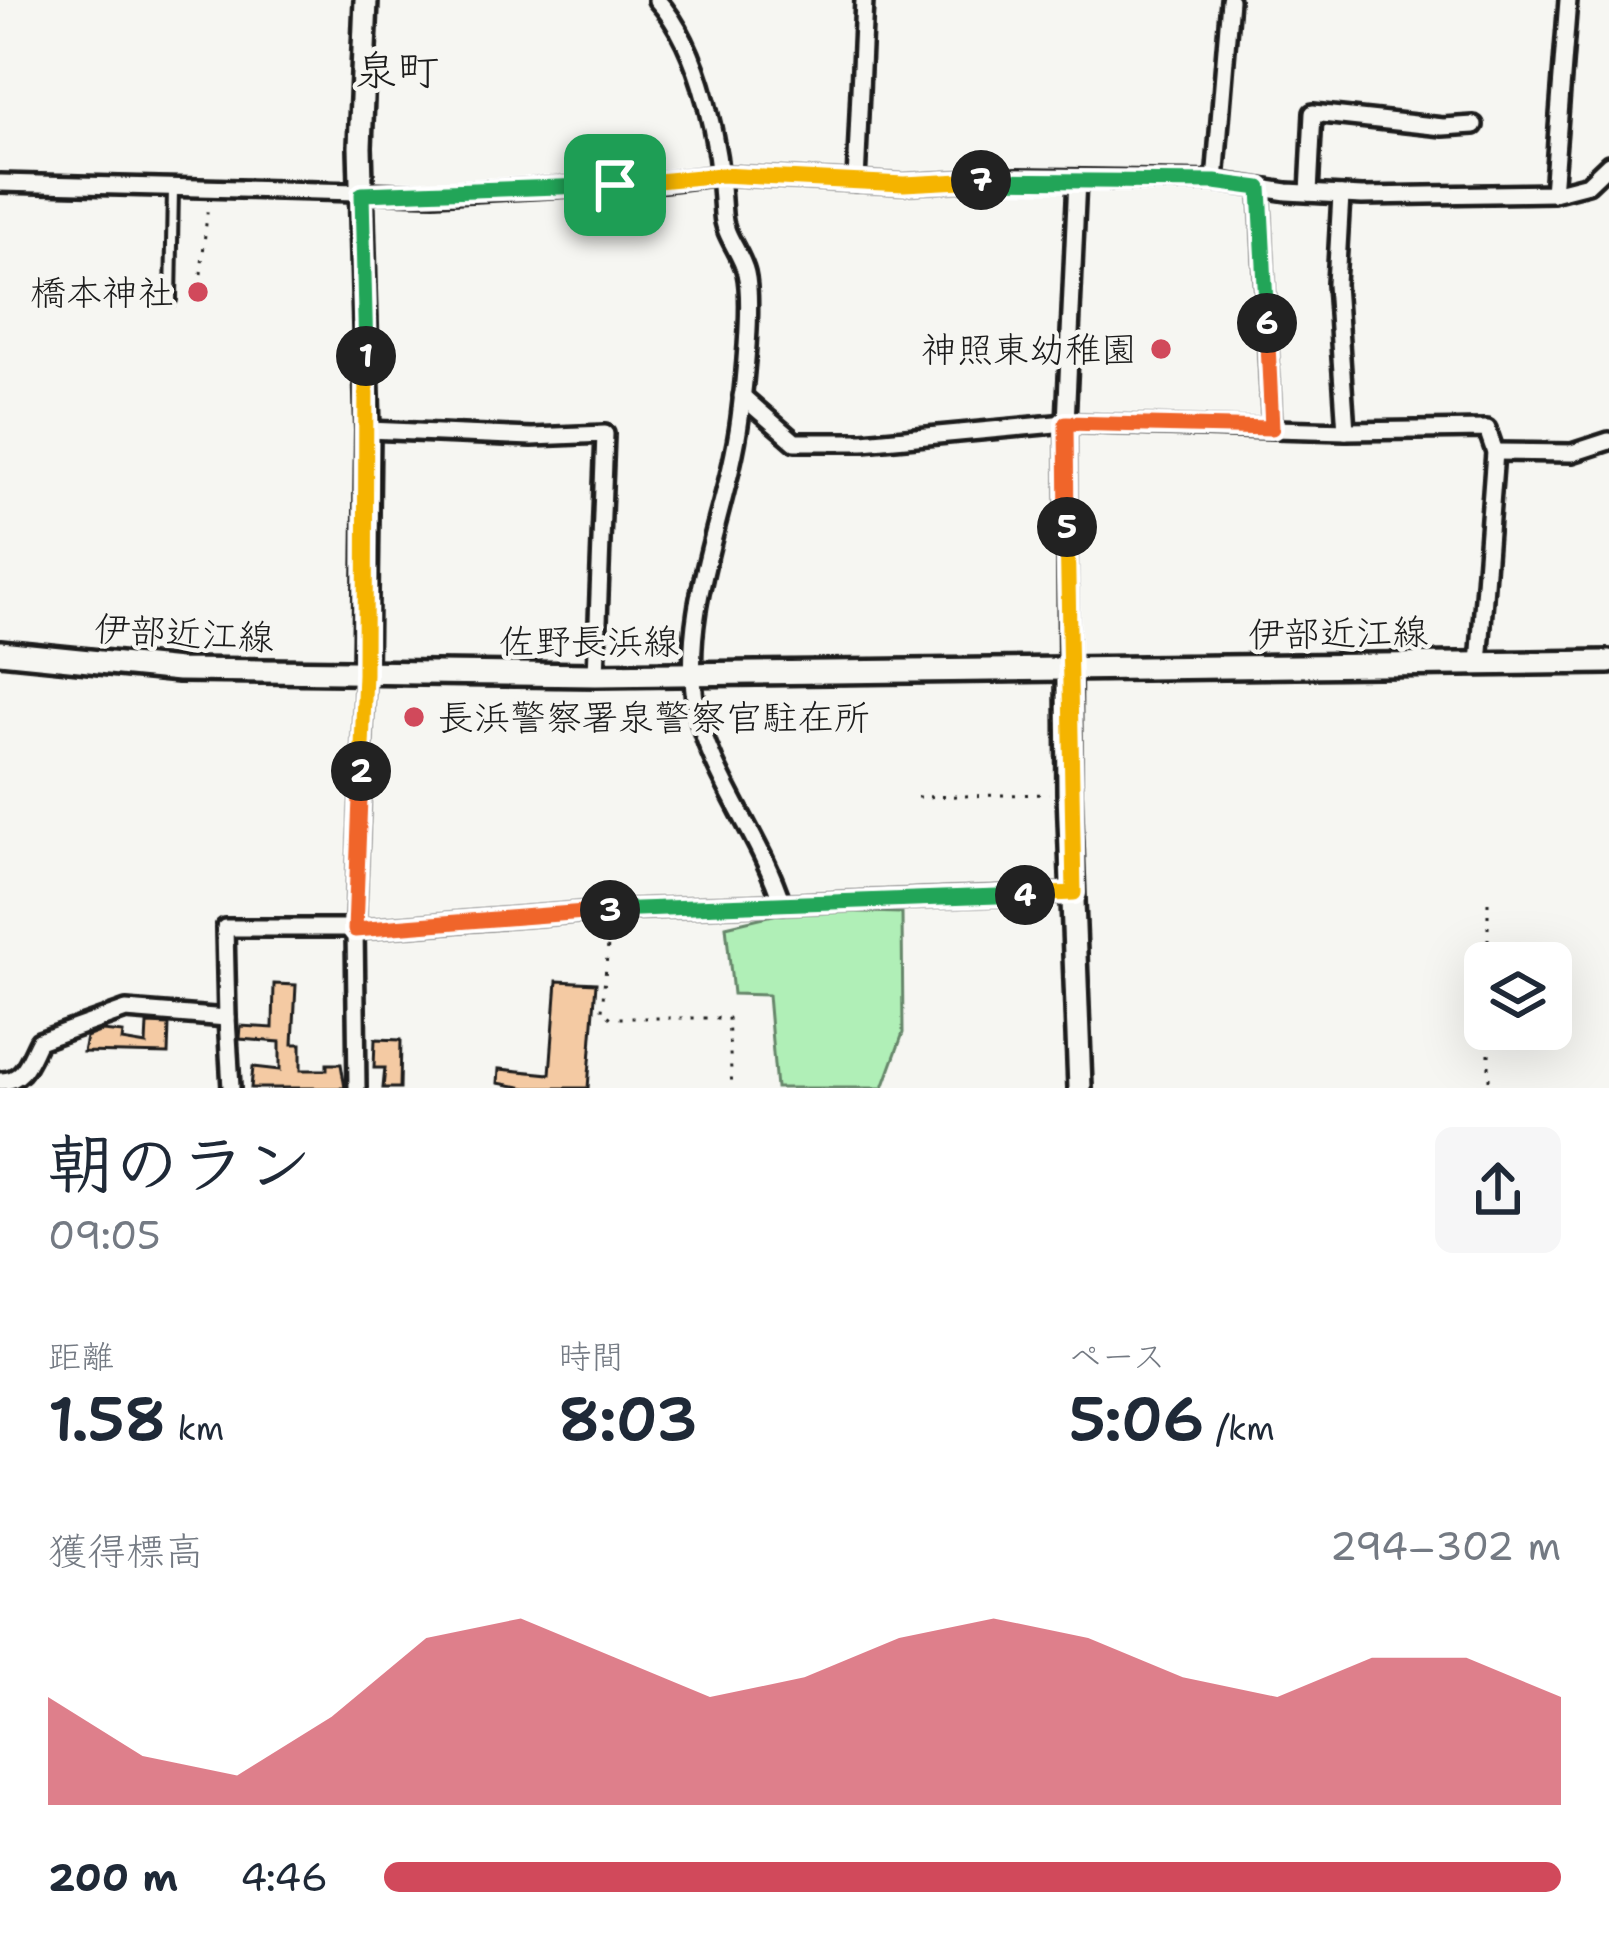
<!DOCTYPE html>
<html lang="ja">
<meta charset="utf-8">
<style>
:root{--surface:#fff;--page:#f6f6f7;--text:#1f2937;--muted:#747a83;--accent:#d1495b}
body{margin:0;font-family:"Shantell Sans","Klee One",sans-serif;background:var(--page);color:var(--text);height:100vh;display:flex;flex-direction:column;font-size:45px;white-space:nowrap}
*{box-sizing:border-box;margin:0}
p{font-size:39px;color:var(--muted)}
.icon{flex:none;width:66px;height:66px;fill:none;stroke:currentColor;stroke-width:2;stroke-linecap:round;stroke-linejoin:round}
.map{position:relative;height:1088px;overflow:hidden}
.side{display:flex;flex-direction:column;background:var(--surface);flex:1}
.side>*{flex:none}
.fabs{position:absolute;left:1464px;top:942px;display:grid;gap:24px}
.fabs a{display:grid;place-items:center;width:108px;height:108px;border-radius:18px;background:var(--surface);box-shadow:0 12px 48px #0002;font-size:60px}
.pin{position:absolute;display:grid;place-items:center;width:102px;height:102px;color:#fff;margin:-51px;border-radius:24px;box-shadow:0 6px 18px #0006}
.km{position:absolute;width:60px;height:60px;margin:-30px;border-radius:50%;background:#222;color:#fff;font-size:33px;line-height:60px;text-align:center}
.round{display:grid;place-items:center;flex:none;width:126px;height:126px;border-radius:18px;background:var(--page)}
.head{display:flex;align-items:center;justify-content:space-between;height:204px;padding:0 48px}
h1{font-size:66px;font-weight:600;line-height:90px}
.stats{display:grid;grid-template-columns:repeat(3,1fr);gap:18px;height:204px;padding:12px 48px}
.stats div{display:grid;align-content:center}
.stats b{font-size:60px;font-weight:600}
.stats small{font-size:33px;font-weight:400}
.stats p{font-size:33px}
.chart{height:336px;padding:24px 48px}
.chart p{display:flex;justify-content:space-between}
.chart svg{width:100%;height:216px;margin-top:12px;fill:var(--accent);opacity:.7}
ul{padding:0 48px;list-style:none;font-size:39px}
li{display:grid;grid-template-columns:192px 144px 1fr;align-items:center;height:90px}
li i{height:30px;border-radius:15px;background:var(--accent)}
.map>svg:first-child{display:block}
.green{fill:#b0efb7;stroke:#66866a;stroke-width:3}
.building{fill:#f4caa3;stroke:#1c1c1c;stroke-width:3}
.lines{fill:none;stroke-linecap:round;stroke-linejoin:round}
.service-casing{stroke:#1c1c1c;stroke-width:16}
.minor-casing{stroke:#1c1c1c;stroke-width:24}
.secondary-casing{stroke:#1c1c1c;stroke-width:30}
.path{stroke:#1c1c1c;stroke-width:3;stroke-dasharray:3 9;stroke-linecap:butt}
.service{stroke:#f6f6f2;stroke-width:8}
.minor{stroke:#f6f6f2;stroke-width:15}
.secondary{stroke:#f6f6f2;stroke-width:21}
.split-1-casing{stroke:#fff;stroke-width:24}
.split-2-casing{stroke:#fff;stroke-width:24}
.split-3-casing{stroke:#fff;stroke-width:24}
.split-4-casing{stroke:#fff;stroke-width:24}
.split-5-casing{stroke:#fff;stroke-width:24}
.split-6-casing{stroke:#fff;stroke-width:24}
.split-7-casing{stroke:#fff;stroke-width:24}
.split-8-casing{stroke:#fff;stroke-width:24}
.split-1{stroke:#22a559;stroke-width:15}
.split-2{stroke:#f5b400;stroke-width:15}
.split-3{stroke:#f0652b;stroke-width:15}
.split-4{stroke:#22a559;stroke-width:15}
.split-5{stroke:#f5b400;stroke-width:15}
.split-6{stroke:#f0652b;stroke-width:15}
.split-7{stroke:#22a559;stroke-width:15}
.split-8{stroke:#f5b400;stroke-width:15}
.poi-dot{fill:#d1495b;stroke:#f6f6f2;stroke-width:4.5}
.labels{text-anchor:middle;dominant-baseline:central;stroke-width:9;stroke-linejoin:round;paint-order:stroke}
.poi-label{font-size:36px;fill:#1c1c1c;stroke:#f6f6f2;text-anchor:end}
.street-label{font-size:36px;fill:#1c1c1c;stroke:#f6f6f2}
.quarter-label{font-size:42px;fill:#1c1c1c;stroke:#f6f6f2}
</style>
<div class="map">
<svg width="1609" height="1088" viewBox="0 0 1609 1088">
<rect width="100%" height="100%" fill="#f6f6f2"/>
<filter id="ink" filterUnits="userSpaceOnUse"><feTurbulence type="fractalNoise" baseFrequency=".00833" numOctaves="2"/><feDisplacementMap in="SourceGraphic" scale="24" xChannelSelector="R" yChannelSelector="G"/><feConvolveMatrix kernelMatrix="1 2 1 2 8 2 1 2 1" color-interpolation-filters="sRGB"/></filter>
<g filter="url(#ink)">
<polygon class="green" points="794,910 902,913 903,1033 883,1088 776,1088 768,995 733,994 726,926"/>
<g class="building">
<polygon points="557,981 596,983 588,1088 526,1088 498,1083 499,1069 550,1074"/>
<polygon points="274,984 296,985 293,1044 301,1044 301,1070 327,1070 327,1064 341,1064 345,1088 251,1088 253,1067 280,1070 280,1042 240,1039 241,1026 273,1028"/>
<polygon points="147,1024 169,1025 168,1054 83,1052 86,1037 102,1031 123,1033 122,1041 146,1045"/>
<polygon points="375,1039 401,1040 400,1088 383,1088 385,1068 374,1068"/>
</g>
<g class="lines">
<g class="service-casing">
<polyline id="service" points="171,300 173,189"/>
</g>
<g class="minor-casing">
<g id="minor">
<path d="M657 0C702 49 720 149 723 214 724 236 741 252 746 273 753 302 744 386 740 418 728 512 679 609 696 705 707 771 761 836 782 904"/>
<polyline points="1215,181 1230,0"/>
<polyline points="856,182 864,0"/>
<polyline points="0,183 434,194 663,182 721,175 904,184 1017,178 1215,181 1287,192 1362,196 1553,193 1588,184 1609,164"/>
<polyline points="1260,188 1272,428"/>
<polyline points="1309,193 1313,113 1443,127 1474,125"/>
<polyline points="1553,193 1568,0"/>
<polyline points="1341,195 1336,284 1346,431"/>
<polyline points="742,396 795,442 863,442 1066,423 1346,431 1487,429 1495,452 1479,664"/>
<polyline points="368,430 532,437 605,434 596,675"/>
<polyline points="1495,452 1572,453 1609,441"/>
<polyline points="1068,669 1066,423 1077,179"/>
<polyline points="355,930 611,910 1074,893"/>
<polyline points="227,1018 231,1088"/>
<path d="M0 1081C24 1082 29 1060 39 1041L126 1010 227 1018 225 928H355"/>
<polyline points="357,1088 355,928 365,674"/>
</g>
</g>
<g class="secondary-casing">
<g id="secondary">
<polyline points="0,652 179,670 596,675 1609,662"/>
<polyline points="1068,669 1069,793 1080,1088"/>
<polyline points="365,674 368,430 360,147 366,0"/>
</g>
</g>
<g class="path">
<polyline points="201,274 208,204"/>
<polyline points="917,797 1049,794"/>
<polyline points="1488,902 1488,963"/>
<polyline points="610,923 602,1010 611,1018 728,1018 732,1088"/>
<polyline points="1489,1029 1489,1088"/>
</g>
<use href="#service" class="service"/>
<use href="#minor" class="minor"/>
<use href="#secondary" class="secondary"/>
</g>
</g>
<g class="lines" filter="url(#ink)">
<g class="split-1-casing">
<polyline id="split-1" points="366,356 362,194 615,185"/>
</g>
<g class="split-2-casing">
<polyline id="split-2" points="361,771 365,674 366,356"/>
</g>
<g class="split-3-casing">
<polyline id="split-3" points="361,771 355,930 610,910"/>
</g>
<g class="split-4-casing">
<polyline id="split-4" points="610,910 1025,895"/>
</g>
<g class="split-5-casing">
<polyline id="split-5" points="1025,895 1074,893 1067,527"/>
</g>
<g class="split-6-casing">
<polyline id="split-6" points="1067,527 1066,423 1272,428 1267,323"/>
</g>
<g class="split-7-casing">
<polyline id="split-7" points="981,180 1215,182 1260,188 1267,323"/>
</g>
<g class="split-8-casing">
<polyline id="split-8" points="615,185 721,175 904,184 981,180"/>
</g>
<use href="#split-1" class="split-1"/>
<use href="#split-2" class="split-2"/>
<use href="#split-3" class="split-3"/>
<use href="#split-4" class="split-4"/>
<use href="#split-5" class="split-5"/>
<use href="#split-6" class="split-6"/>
<use href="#split-7" class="split-7"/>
<use href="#split-8" class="split-8"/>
</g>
<g class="poi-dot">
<circle cx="198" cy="292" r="12"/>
<circle cx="1161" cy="349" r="12"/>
<circle cx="414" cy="717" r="12"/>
</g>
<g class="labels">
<g class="poi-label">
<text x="174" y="292">橋本神社</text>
<text x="1137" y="349">神照東幼稚園</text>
<text x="438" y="717" text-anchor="start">長浜警察署泉警察官駐在所</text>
</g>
<g class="street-label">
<text transform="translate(184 633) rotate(3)">伊部近江線</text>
<text transform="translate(1338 633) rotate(-1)">伊部近江線</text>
<text x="589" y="641">佐野長浜線</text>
</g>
<g class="quarter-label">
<text x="397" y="70">泉町</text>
</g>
</g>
</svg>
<div class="fabs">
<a><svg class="icon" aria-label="layers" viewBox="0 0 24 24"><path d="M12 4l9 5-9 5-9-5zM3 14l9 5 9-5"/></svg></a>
</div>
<div class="pin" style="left:615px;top:185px;background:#1e9e55"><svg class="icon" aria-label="arrive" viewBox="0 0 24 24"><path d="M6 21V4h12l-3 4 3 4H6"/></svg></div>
<b class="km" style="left:366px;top:356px">1</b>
<b class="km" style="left:361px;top:771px">2</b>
<b class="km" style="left:610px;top:910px">3</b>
<b class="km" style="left:1025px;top:895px">4</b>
<b class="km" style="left:1067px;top:527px">5</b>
<b class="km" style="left:1267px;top:323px">6</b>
<b class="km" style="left:981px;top:180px">7</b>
</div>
<section class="side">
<div class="head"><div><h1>朝のラン</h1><p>09:05</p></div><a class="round"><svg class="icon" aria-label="share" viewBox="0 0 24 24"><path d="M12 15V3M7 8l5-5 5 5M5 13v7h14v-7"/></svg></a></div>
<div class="stats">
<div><p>距離</p><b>1.58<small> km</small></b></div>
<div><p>時間</p><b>8:03</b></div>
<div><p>ペース</p><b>5:06<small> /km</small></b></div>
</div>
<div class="chart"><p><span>獲得標高</span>294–302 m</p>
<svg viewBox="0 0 160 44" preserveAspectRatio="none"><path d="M0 44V22L10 34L20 38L30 26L40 10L50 6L60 14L70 22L80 18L90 10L100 6L110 10L120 18L130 22L140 14L150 14L160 22V44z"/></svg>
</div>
<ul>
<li><b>200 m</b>4:46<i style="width:100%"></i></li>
</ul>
</section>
